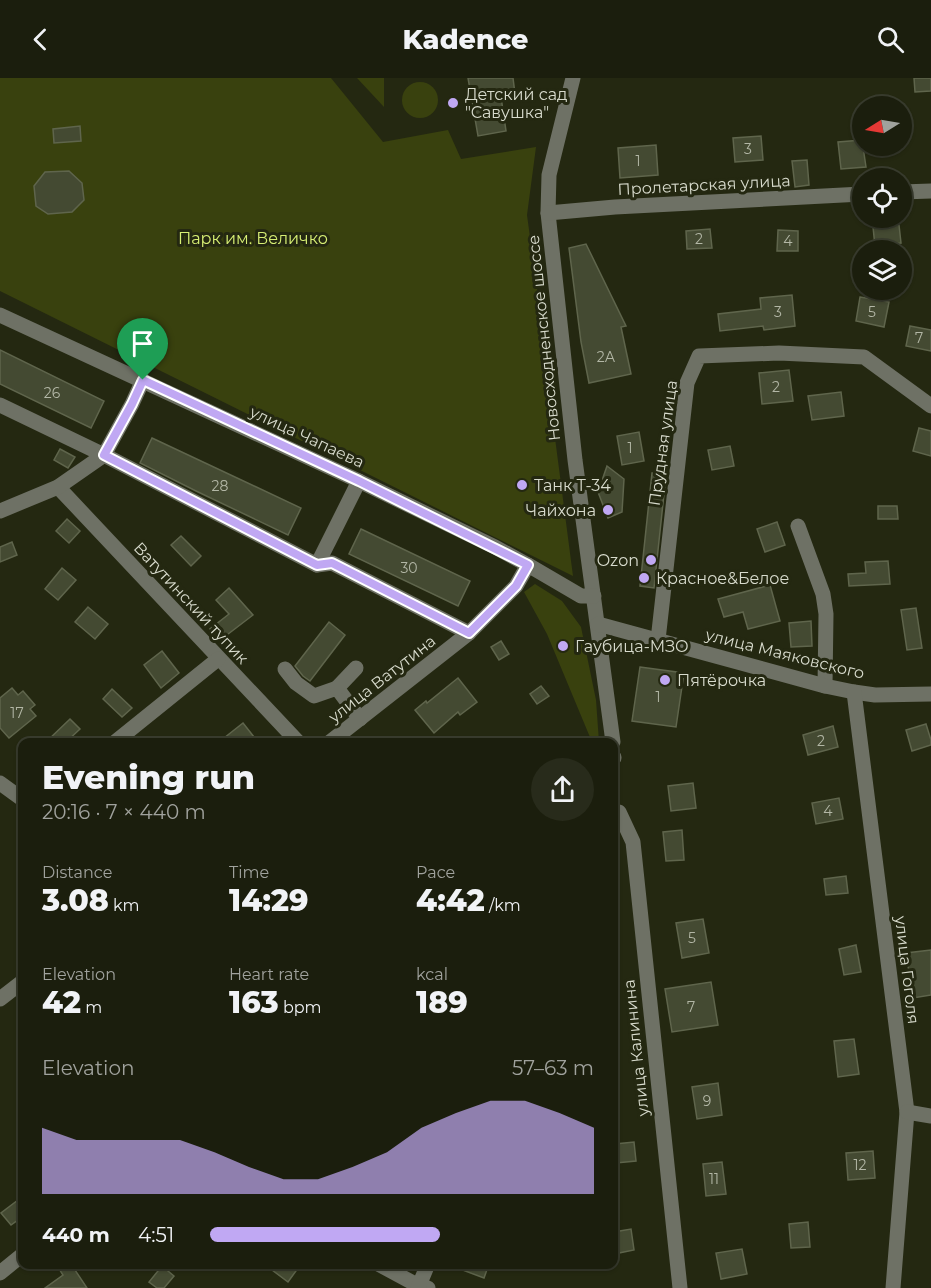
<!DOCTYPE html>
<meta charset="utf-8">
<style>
:root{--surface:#1b1e0d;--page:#282b1b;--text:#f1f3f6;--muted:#a0a29d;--line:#393c2e;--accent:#c0a8f3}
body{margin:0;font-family:Montserrat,sans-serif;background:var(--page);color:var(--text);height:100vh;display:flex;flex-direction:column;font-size:22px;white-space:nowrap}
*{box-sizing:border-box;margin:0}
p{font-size:20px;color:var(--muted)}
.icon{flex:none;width:33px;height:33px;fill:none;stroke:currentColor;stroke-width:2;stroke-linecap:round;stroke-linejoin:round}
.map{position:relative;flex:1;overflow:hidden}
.sheet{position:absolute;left:18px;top:660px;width:600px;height:531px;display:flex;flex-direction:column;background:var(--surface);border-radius:12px;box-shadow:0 2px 4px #0004,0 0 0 2px var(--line)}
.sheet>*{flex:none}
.needle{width:39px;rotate:259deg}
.controls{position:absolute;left:852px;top:18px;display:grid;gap:12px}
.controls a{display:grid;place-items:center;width:60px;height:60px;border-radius:50%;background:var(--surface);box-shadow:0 2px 4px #0004,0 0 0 2px var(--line);font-size:30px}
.pin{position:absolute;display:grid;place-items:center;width:51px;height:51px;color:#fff;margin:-62px -26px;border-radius:50% 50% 50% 0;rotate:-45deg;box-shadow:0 0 6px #0007}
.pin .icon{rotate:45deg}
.round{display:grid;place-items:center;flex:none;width:63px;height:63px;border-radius:32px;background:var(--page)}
.summary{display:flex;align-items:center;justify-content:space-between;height:102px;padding:0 24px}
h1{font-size:33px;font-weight:800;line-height:45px}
.figures{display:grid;grid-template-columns:repeat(3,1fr);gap:9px;height:102px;padding:6px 24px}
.figures div{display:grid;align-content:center}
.figures b{font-size:30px;font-weight:800}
.figures small{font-size:16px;font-weight:400}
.figures p{font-size:16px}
.chart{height:168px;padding:12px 24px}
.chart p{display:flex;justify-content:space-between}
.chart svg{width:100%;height:108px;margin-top:6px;fill:var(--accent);opacity:.7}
ul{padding:0 24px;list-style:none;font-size:20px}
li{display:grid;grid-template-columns:96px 72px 1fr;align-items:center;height:45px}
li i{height:15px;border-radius:8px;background:var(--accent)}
header{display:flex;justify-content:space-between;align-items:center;height:78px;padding:0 24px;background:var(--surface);font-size:27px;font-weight:800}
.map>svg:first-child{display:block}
.green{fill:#39410e}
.building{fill:#444a32;stroke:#5f654c;stroke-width:1.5}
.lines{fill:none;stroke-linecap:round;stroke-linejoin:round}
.minor{stroke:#6e7165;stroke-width:15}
.route-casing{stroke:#fff;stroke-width:12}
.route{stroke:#c0a8f3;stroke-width:8}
.poi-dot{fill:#c0a8f3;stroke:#242811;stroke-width:2}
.labels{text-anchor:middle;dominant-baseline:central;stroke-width:6;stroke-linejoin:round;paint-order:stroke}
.number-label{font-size:14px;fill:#b3b7a6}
.poi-label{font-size:16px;fill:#d8dbcd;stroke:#242811;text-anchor:start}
.street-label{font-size:16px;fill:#d8dbcd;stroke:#242811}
.park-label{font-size:16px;fill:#d7ef74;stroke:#242811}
</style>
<header><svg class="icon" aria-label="back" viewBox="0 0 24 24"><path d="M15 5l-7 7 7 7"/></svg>Kadence<svg class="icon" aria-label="search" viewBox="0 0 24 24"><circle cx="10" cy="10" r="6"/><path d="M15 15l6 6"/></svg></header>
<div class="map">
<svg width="931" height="1210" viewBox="0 0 931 1210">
<rect width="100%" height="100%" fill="#242811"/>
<g class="green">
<polygon points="0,0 331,0 383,64 448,52 461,81 536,69 527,137 551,313 549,314 573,498 0,213"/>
<polygon points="357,0 384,0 384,29"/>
<circle cx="420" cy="22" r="18"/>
<polygon points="535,506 562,523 581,549 596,622 599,664 592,664 547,556 524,514"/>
</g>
<g class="building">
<polygon points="468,0 513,0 515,16 501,19 506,53 478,58"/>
<polygon points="914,0 931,0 931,13 915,14"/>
<polygon points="80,48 81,63 54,65 53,51"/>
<polygon points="761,58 763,82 735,84 733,60"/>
<polygon points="862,62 866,89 841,91 838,64"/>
<polygon points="656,67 658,97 620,100 618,70"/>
<polygon points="807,82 809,107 795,109 792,83"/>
<polygon points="69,93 82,105 84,122 72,134 48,136 36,128 34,108 45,94"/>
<polygon points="899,147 901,165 875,168 873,149"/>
<polygon points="710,151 712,170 687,171 686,153"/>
<polygon points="778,152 798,153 798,173 777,173"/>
<polygon points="586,166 626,248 621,249 631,296 589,305 581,264 569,170"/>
<polygon points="792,217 795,248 764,252 763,248 720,253 718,236 761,231 760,220"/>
<polygon points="860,219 889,224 884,249 856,243"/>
<polygon points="910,248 931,252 931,273 906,268"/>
<polygon points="0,272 104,323 91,350 0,306"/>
<polygon points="789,292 793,323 762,326 759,295"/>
<polygon points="841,314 844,338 812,342 808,318"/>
<polygon points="919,350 931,353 931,378 913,373"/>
<polygon points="639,354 644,383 622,387 617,358"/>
<polygon points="152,360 301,430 288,457 196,413 140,385"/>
<polygon points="730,368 734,388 712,392 708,372"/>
<polygon points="60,371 75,379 68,390 54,382"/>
<polygon points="607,388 624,401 622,434 608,440 598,414"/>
<polygon points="652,395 666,397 654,510 640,508"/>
<polygon points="878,428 897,428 898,441 878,441"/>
<polygon points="67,441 80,453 69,465 56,453"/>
<polygon points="777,444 785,467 765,474 757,451"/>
<polygon points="361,451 470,503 458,528 349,476"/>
<polygon points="181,458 201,478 191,488 171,467"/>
<polygon points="12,464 17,477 0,484 0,469"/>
<polygon points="888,483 890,506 849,508 848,496 866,495 865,484"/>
<polygon points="62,490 76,502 58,522 45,511"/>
<polygon points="770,507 780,543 748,551 743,534 724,539 718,521"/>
<polygon points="229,510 253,537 219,563 210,551 229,536 216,522"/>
<polygon points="88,529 108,546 95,561 75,544"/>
<polygon points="916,530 922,570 907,572 901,532"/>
<polygon points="811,543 812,568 791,569 789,545"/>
<polygon points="329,544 345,557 310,603 303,598 295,588"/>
<polygon points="501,563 509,576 499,582 491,569"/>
<polygon points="162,573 179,595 161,610 144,587"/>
<polygon points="640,589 684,595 676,649 632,643"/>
<polygon points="458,600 477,624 460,637 458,634 434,655 415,632 426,623 427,625"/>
<polygon points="541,608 549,618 537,626 530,616"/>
<polygon points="12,610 18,617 23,613 35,627 30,631 36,638 9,660 0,650 0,620"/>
<polygon points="112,611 132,630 122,639 103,621"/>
<polygon points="70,641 80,651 66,664 46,664"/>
<polygon points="243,645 258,664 219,664"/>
<polygon points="926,646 931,662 931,667 912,673 906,652"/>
<polygon points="833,648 838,669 808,677 803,657"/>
<polygon points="693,705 696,730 671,733 668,708"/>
<polygon points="839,720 843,741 816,746 812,725"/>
<polygon points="682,752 684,782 666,783 663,754"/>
<polygon points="846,798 848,815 826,817 824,801"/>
<polygon points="703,841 709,875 682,880 676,845"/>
<polygon points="856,867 861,894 844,897 839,871"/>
<polygon points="931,872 931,917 913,920 906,875"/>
<polygon points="711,904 718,947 672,954 665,911"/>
<polygon points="854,961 859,996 838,999 834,963"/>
<polygon points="718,1005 722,1037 697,1041 692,1009"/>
<polygon points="634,1064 636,1083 616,1085 615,1066"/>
<polygon points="873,1073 875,1100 848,1102 846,1075"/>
<polygon points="722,1084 726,1116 706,1118 703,1086"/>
<polygon points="18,1122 22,1128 22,1139 11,1147 1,1135"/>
<polygon points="808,1144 810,1169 791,1170 789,1146"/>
<polygon points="631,1151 634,1172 614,1176 614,1154"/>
<polygon points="742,1171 747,1196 721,1201 716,1175"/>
<polygon points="56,1186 71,1186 87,1210 45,1210 63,1197"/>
<polygon points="264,1186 301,1186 288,1204"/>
<polygon points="452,1186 489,1186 484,1200 452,1188"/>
<polygon points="162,1188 174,1198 164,1210 157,1210 149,1204"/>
</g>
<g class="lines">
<g class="minor">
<polyline points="573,0 549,97 548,135 575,382 613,664"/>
<polyline points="902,114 931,113"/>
<polyline points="548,135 615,129 862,116"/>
<polyline points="0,237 359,403 495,469 528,487 581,518 594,518"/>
<polyline points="0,327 104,377 317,487 332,485 469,555"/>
<polyline points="58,409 298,664"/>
<polyline points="0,433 58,409 104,377 132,326 143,302"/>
<polyline points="798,448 823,516 826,536 825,608"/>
<polyline points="317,487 359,403"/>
<polyline points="598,546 825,608 854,614 875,617 931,616"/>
<polyline points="658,562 687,305 699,278 779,275 864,279 931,328"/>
<polyline points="285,591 296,605 314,618 337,610 360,641"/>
<polyline points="337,610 356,590"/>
<polyline points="854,614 907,1034 893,1210"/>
<polyline points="115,664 218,581"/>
<polyline points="330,664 469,555 516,508 528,487"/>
<polyline points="614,679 614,680"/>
<polyline points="0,705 22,721"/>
<polyline points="614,733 619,734 633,764 680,1210"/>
<polyline points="0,921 22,904"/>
<polyline points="907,1034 931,1038"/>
<polyline points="378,1186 419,1208 428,1210"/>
<polyline points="0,1195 22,1177"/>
<polyline points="418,1210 428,1186"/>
</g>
</g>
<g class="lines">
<g class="route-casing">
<polygon id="route" points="143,302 359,403 528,487 516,508 469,555 332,485 317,487 104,377 132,326"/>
</g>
<use href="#route" class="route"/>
</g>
<g class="poi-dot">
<circle cx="453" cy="25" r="6"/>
<circle cx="522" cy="407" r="6"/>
<circle cx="608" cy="432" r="6"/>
<circle cx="651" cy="482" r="6"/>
<circle cx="644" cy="500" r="6"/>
<circle cx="563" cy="568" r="6"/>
<circle cx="665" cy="602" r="6"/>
</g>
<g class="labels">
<g class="number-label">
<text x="748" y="71">3</text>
<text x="638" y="83">1</text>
<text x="699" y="161">2</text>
<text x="788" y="163">4</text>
<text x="778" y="234">3</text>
<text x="872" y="234">5</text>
<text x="919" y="260">7</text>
<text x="606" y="279">2А</text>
<text x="776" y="309">2</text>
<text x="52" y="315">26</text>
<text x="630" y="370">1</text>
<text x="220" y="408">28</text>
<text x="409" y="490">30</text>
<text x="658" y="619">1</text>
<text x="17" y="635">17</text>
<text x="821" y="663">2</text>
<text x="828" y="733">4</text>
<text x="692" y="860">5</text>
<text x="691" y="929">7</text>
<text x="707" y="1023">9</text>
<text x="860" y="1087">12</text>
<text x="714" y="1101">11</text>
</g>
<g class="poi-label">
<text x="465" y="16">Детский сад<tspan x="465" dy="18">"Савушка"</tspan></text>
<text x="534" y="407">Танк Т-34</text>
<text x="596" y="432" text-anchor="end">Чайхона</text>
<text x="639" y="482" text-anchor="end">Ozon</text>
<text x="656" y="500">Красное&amp;Белое</text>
<text x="575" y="568">Гаубица-МЗО</text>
<text x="677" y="602">Пятёрочка</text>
</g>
<g class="street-label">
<text transform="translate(704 107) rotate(-3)">Пролетарская улица</text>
<text transform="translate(544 260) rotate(-96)">Новосходненское шоссе</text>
<text transform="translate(307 359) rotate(25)">улица Чапаева</text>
<text transform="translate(663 365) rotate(-82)">Прудная улица</text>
<text transform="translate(191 525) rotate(47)">Ватутинский тупик</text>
<text transform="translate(785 576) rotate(14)">улица Маяковского</text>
<text transform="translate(382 601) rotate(-38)">улица Ватутина</text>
<text transform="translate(907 892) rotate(83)">улица Гоголя</text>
<text transform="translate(636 970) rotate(-96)">улица Калинина</text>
</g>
<g class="park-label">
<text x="253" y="160">Парк им. Величко</text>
</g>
</g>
</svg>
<div class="controls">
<a><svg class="needle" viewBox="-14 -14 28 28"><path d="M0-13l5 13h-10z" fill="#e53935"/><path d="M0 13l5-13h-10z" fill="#a0a29d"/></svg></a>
<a><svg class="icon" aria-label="locate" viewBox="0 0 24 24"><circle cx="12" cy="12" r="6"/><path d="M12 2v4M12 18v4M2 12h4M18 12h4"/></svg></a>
<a><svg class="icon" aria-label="layers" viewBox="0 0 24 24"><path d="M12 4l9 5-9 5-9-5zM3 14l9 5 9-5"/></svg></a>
</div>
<div class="pin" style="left:143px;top:302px;background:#1e9e55"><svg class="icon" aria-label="arrive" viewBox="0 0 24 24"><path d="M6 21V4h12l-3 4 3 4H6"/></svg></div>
<section class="sheet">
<div class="summary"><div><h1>Evening run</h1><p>20:16 · 7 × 440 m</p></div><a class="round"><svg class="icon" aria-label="share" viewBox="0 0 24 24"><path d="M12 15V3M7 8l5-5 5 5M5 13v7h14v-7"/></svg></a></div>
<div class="figures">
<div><p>Distance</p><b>3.08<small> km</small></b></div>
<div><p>Time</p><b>14:29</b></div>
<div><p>Pace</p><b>4:42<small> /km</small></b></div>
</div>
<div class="figures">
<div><p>Elevation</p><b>42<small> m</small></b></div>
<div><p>Heart rate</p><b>163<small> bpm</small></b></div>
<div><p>kcal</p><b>189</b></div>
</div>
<div class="chart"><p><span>Elevation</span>57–63 m</p>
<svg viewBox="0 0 160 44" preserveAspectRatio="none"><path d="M0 44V17L10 22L20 22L30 22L40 22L50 27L60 33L70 38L80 38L90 33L100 27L110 17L120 11L130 6L140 6L150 11L160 17V44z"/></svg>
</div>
<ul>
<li><b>440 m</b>4:51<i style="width:60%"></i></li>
</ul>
</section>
</div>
